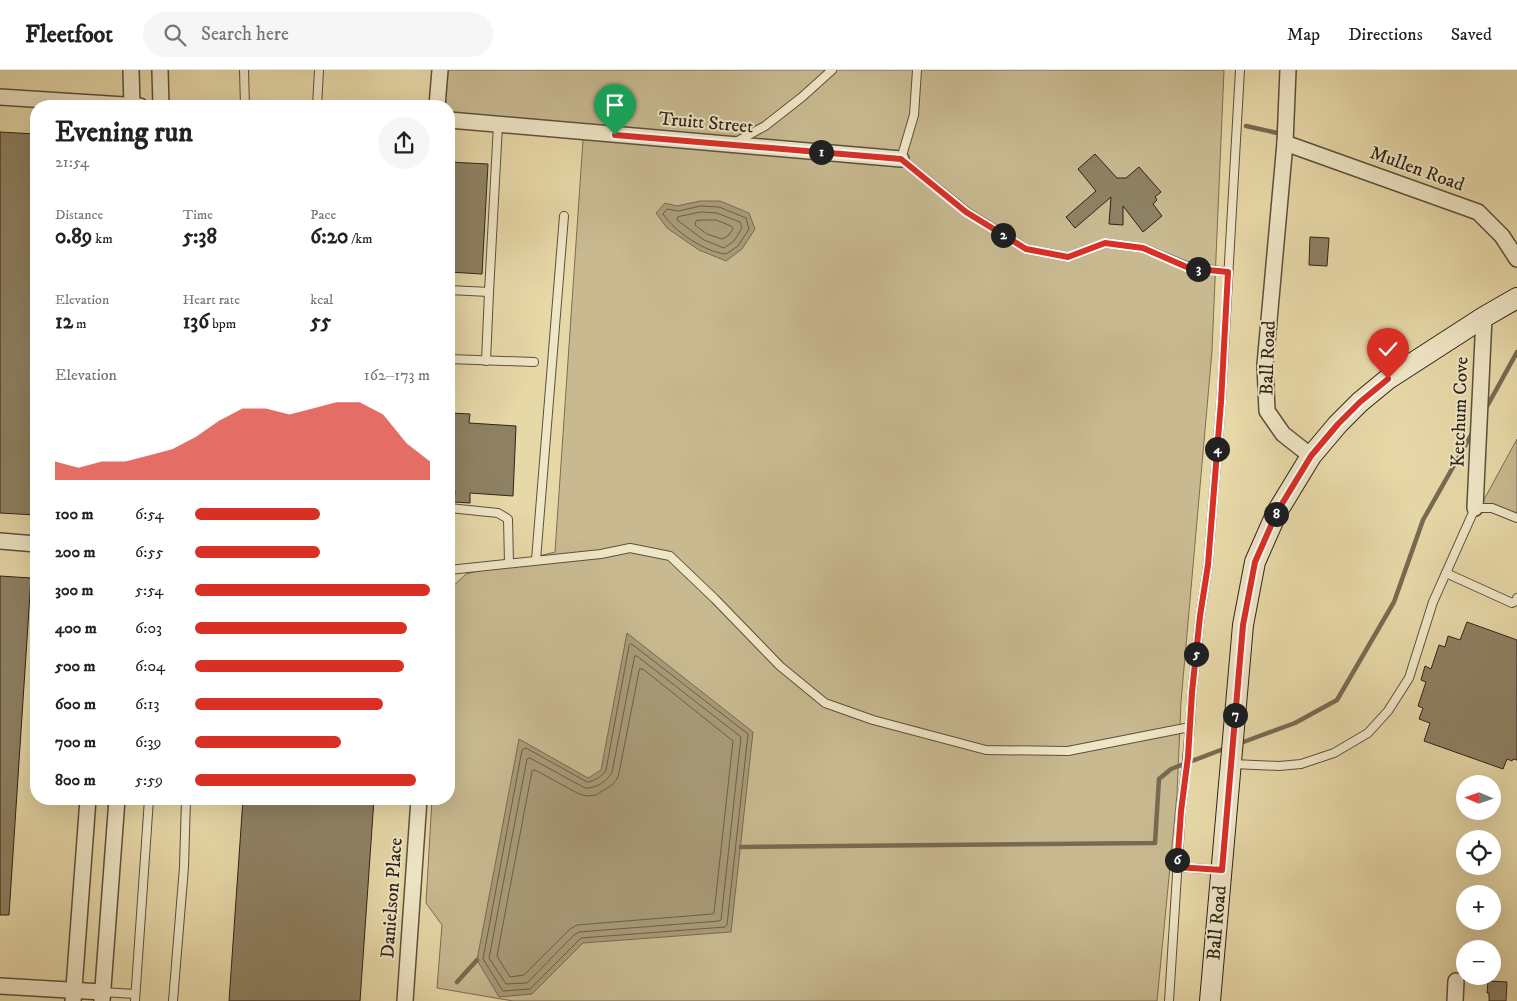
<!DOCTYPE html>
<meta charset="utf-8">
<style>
:root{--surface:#fff;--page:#f6f6f6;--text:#222;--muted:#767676;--line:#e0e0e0;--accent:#d93025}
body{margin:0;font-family:"IM FELL DW Pica",serif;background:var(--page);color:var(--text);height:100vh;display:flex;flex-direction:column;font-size:19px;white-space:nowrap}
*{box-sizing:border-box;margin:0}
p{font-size:16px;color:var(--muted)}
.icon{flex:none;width:28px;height:28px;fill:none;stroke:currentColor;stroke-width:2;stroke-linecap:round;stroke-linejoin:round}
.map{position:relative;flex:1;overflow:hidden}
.drawer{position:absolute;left:30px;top:30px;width:425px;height:705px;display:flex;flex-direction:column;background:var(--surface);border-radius:20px;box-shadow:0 5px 20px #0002}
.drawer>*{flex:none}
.needle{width:32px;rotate:272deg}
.buttons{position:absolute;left:1456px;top:705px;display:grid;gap:10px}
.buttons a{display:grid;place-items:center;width:45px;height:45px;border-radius:50%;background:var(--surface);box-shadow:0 5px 20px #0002;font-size:25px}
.pin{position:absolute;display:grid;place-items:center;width:42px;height:42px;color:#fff;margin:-51px -21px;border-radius:50% 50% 50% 0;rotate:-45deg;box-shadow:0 0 5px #0007}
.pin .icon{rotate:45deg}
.km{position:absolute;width:25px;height:25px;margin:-12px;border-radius:50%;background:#222;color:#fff;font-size:14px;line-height:25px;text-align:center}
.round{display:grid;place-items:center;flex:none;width:52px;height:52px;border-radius:26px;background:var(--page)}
.head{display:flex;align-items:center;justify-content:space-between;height:85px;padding:0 25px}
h1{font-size:28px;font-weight:700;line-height:38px}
.stats{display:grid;grid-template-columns:repeat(3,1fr);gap:8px;height:85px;padding:5px 25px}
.stats div{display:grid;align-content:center}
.stats b{font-size:21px;font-weight:700}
.stats small{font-size:14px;font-weight:400}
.stats p{font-size:14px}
.chart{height:140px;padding:10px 25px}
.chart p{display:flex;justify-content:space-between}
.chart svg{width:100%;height:90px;margin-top:5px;fill:var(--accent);opacity:.7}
ul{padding:0 25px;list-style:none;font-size:16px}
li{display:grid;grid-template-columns:80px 60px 1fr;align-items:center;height:38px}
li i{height:12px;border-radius:6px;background:var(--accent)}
header{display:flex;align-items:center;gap:30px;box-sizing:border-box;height:70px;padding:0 25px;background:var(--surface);border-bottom:1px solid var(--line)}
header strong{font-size:24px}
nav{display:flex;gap:28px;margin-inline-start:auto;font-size:18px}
.search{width:350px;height:45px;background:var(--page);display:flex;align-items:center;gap:12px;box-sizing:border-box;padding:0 18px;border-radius:28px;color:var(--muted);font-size:19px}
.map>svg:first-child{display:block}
.green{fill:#c8b990;stroke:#7b6e54}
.water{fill:#a89a77;stroke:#776a51}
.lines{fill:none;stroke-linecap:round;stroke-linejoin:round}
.shore{stroke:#6b5e48;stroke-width:1}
.stream{stroke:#776a51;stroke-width:4.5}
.building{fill:#8e8163;stroke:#2e2319}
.service-casing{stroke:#5c503d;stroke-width:10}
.minor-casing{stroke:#5c503d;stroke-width:18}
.secondary-casing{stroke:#2e2319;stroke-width:22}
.service{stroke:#efe6c6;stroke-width:8}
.minor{stroke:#efe6c6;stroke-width:15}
.secondary{stroke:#efe6c6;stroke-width:20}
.route-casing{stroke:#fff;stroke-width:10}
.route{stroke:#d93025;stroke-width:6}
.labels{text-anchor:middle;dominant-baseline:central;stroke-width:4;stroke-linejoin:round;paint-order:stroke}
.street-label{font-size:19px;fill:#2e2319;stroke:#efe6c6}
</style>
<header>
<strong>Fleetfoot</strong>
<div class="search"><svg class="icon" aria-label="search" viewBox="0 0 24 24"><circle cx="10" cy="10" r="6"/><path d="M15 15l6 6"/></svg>Search here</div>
<nav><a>Map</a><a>Directions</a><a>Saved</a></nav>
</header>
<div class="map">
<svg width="1517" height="931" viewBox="0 0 1517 931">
<rect width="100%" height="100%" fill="#e7d8a8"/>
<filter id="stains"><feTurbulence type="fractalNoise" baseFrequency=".004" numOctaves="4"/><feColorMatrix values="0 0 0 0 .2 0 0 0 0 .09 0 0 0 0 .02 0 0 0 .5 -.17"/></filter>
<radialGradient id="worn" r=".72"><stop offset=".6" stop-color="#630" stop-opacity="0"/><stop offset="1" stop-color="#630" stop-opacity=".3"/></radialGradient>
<g class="green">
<polygon points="445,0 1224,0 1212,281 1181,632 1177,724 1157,931 513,931 437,918 442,855 426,833 432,729 449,729 449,520 466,504 555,482 583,70 449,45 449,36 447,36 444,23"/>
<polygon points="1517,369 1517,449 1481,435"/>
</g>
<g class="water">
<polygon points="700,131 720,131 749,143 755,159 742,179 726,191 699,180 667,158 656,143 665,133 677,136"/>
<polygon points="627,563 753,662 731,862 583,873 532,924 499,927 477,890 519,669 588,708 601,700"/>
</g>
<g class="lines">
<g class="shore">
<path d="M701 136 719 137 746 148 749 159 738 176 726 184C705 182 675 162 663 144L667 139 678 141Z"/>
<polygon points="701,142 717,143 740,152 742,158 734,171 724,178 704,170 677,150 678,147"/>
<polygon points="702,150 716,150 731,156 733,159 728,166 722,169 707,164 695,155 696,151"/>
<path d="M631 574 633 575 748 664 727 855 725 857 581 868 530 919 503 921 483 889 522 680 526 678 587 712C593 712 603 706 606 700L629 576Z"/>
<path d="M635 586H637L741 667 721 850 719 851 579 862 574 865 527 913 506 914 489 888 527 689 530 688 585 718C595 719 608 711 612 702Z"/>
<polygon points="640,599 643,599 733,671 714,843 712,844 577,855 570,859 524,905 510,907 497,886 532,701 535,700 579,724 587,726 596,725 612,715 617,709 619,703 639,601"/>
</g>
<g class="stream">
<polyline points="1246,56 1282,64"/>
<polyline points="1485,340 1517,282"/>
<polyline points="1238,674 1295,653 1337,630 1394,532 1423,450 1474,360"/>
<polyline points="741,777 1155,773 1159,709 1171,699 1226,678"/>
<polyline points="457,912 477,890"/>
</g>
</g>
<g class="building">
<polygon points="0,62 36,64 36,445 0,443"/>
<polygon points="1095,84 1117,108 1126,108 1139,97 1161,122 1155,127 1157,130 1153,134 1162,146 1143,162 1123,136 1123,155 1109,154 1111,127 1075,158 1066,147 1096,121 1078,99"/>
<polygon points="449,92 488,94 482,204 449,202"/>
<polygon points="1310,167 1329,168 1327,196 1309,195"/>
<polygon points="449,343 470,344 469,353 516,356 513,426 470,423 470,433 454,432 455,421 449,421"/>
<polygon points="0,506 31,508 9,845 0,845"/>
<polygon points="1467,552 1517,570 1517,690 1513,689 1512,691 1507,689 1503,699 1424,671 1430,653 1419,649 1423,638 1418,636 1426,612 1421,610 1425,596 1431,599 1439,575 1445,577 1448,566 1460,570"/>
<polygon points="243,729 374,729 360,931 229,931"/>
<polygon points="1488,911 1507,912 1506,931 1489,931 1489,923 1487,923"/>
</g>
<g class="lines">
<g class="service-casing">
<g id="service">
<polyline points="244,0 245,36"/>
<polyline points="917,0 914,45 901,89 967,142 1026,179 1068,187 1105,173 1143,178 1189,197 1228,202"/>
<polyline points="317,36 319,0"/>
<polyline points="736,72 765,56 802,27 832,0"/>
<polyline points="449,220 489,222 498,55"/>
<polyline points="449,289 534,292"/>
<polyline points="486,291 489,222"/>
<polyline points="449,438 498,443 508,449 509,493"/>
<polyline points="536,490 564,146"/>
<polyline points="449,500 601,484 630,478 670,486 715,529 780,596 825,633 873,650 986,680 1068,681 1190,657 1192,622 1200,546 1208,495 1221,332 1240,0"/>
<polyline points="1446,503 1512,533 1516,531 1517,528"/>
<polyline points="1233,694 1279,696 1301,694 1334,683 1368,663 1388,641 1409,608 1433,532 1475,438 1492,438 1517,448"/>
<polyline points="1177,797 1220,800"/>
<polyline points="102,922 135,924"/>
<polyline points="135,931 149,729"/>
<polyline points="173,931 184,797 186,729"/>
<polyline points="1169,931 1181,741 1186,700 1190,657"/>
</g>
</g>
<g class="minor-casing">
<g id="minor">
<polyline points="131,0 132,36"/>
<polyline points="160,0 161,36"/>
<polyline points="1288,0 1285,73 1265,295 1267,341 1283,364 1311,386"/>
<polyline points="0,27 140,36"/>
<polyline points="437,36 440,0"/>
<polyline points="449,50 901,89"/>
<polyline points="1285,73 1478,142 1502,166 1517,189"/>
<polyline points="1475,438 1484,247"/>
<polyline points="0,471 36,474"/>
<polyline points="0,916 102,922"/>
<polyline points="73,931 88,729"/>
<polyline points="102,931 117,729"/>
<polyline points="405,931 419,729"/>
<polyline points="1455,931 1456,911"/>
</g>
</g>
<g class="secondary-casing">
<polyline id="secondary" points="1210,931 1243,555 1255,492 1277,442 1311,386 1338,354 1360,332 1388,309 1484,247 1517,228"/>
</g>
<use href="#service" class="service"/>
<use href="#minor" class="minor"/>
<use href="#secondary" class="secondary"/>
</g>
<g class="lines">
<g class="route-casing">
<polyline id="route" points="615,65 901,89 966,142 1026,179 1068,187 1105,173 1143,178 1189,198 1228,202 1221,332 1208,495 1200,546 1192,622 1188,687 1181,741 1177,797 1222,800 1243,555 1255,492 1277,442 1311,386 1338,354 1360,332 1388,309"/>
</g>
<use href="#route" class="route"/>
</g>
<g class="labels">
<g class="street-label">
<text transform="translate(706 53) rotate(5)">Truitt Street</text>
<text transform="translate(1417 99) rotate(20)">Mullen Road</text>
<text transform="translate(1268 288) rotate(-88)">Ball Road</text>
<text transform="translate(1460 342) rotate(-88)">Ketchum Cove</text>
<text transform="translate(392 828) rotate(-86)">Danielson Place</text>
<text transform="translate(1217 853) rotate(-85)">Ball Road</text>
</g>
</g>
<rect width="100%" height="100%" filter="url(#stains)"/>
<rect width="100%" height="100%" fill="url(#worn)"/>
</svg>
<div class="buttons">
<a><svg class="needle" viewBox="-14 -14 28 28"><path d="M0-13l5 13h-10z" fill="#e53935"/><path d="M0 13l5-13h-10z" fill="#767676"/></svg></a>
<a><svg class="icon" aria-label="locate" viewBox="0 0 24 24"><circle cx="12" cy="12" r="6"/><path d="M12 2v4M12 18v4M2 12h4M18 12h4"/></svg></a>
<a>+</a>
<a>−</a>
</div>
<div class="pin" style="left:615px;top:65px;background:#1e9e55"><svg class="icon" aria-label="arrive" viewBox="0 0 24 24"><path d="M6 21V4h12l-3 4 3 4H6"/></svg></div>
<div class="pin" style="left:1388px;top:309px;background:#d93025"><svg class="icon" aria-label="check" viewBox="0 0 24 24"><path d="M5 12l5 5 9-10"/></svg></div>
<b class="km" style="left:821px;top:82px">1</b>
<b class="km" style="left:1003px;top:165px">2</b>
<b class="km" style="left:1198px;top:199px">3</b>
<b class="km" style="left:1217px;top:379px">4</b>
<b class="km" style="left:1196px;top:584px">5</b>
<b class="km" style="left:1177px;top:790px">6</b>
<b class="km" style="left:1235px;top:645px">7</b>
<b class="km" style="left:1276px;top:444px">8</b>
<section class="drawer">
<div class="head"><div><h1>Evening run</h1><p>21:54</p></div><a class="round"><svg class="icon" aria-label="share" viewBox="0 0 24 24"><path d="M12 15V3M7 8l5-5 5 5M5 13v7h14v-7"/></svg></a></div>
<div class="stats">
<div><p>Distance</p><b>0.89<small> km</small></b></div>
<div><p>Time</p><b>5:38</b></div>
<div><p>Pace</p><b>6:20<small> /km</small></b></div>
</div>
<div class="stats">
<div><p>Elevation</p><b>12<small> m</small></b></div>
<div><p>Heart rate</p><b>136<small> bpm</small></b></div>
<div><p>kcal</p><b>55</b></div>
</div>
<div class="chart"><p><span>Elevation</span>162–173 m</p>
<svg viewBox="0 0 160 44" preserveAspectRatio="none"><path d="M0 44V35L10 38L20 35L30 35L40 32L50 29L60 23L70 15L80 9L90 9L100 12L110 9L120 6L130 6L140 12L150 26L160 35V44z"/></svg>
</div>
<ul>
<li><b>100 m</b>6:54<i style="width:53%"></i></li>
<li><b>200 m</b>6:55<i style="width:53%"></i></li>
<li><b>300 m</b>5:54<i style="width:100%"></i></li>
<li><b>400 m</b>6:03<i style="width:90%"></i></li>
<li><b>500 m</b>6:04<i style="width:89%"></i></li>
<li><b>600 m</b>6:13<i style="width:80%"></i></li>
<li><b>700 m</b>6:39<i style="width:62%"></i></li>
<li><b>800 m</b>5:59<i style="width:94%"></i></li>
</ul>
</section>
</div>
